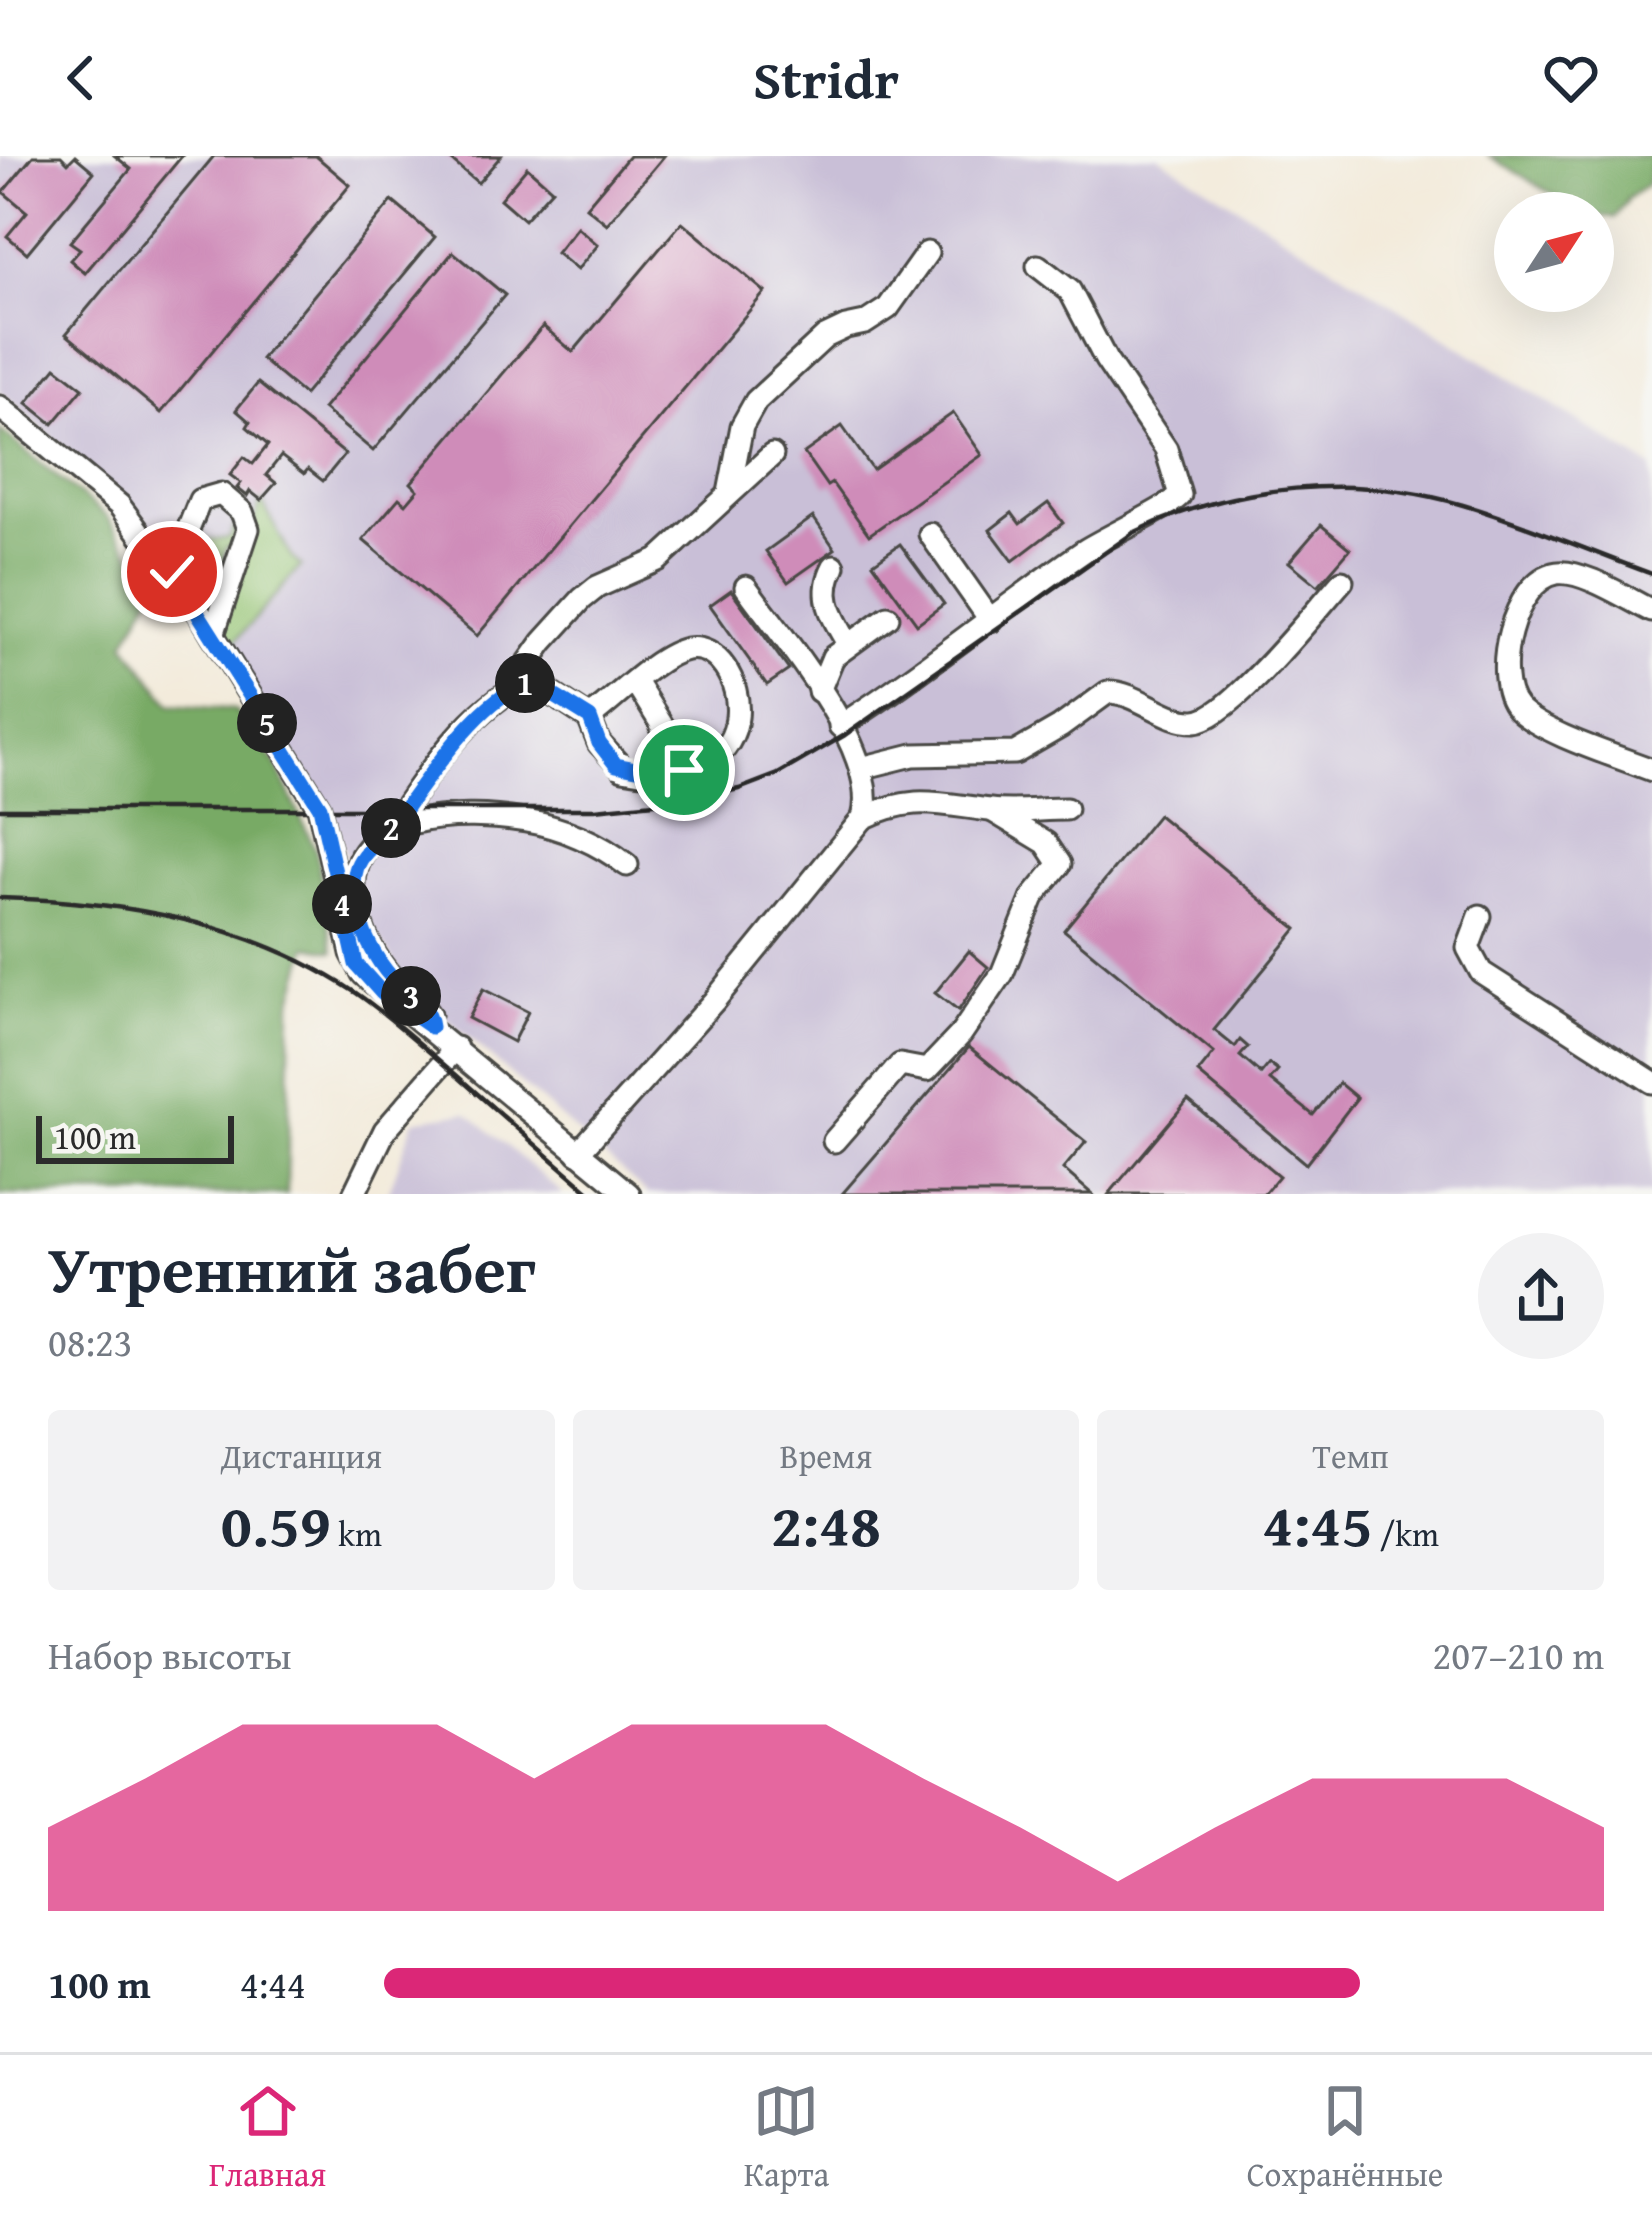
<!DOCTYPE html>
<html lang="ru">
<meta charset="utf-8">
<style>
:root{--surface:#fff;--page:#f2f2f3;--text:#1f2937;--muted:#747a83;--line:#e0e1e3;--accent:#db2777}
body{margin:0;font-family:"Gentium Book Plus",serif;background:var(--page);color:var(--text);height:100vh;display:flex;flex-direction:column;font-size:45px;white-space:nowrap}
*{box-sizing:border-box;margin:0}
p{font-size:39px;color:var(--muted)}
.icon{flex:none;width:66px;height:66px;fill:none;stroke:currentColor;stroke-width:2;stroke-linecap:round;stroke-linejoin:round}
.map{position:relative;height:1038px;overflow:hidden}
.side{display:flex;flex-direction:column;background:var(--surface);flex:1}
.side>*{flex:none}
.needle{width:78px;rotate:54deg}
.fabs{position:absolute;left:1494px;top:36px;display:grid;gap:24px}
.fabs a{display:grid;place-items:center;width:120px;height:120px;border-radius:50%;background:var(--surface);box-shadow:0 12px 48px #0002;font-size:60px}
.scale{position:absolute;left:36px;bottom:30px;width:198px;box-sizing:border-box;padding-left:12px;border:6px solid #2b2b2b;border-top:0;font-size:33px;line-height:42px;white-space:nowrap;color:#2b2b2b;-webkit-text-stroke:9px #f6f6f2;paint-order:stroke}
.pin{position:absolute;display:grid;place-items:center;width:102px;height:102px;color:#fff;margin:-51px;border:6px solid #fff;border-radius:50%;box-shadow:0 3px 12px #0007}
.km{position:absolute;width:60px;height:60px;margin:-30px;border-radius:50%;background:#222;color:#fff;font-size:33px;line-height:60px;text-align:center}
.round{display:grid;place-items:center;flex:none;width:126px;height:126px;border-radius:63px;background:var(--page)}
.summary{display:flex;align-items:center;justify-content:space-between;height:204px;padding:0 48px}
h1{font-size:66px;font-weight:700;line-height:90px}
.metrics{display:grid;grid-template-columns:repeat(3,1fr);gap:18px;height:204px;padding:12px 48px}
.metrics div{display:grid;align-content:center;border-radius:12px;background:var(--page);text-align:center}
.metrics b{font-size:60px;font-weight:700}
.metrics small{font-size:33px;font-weight:400}
.metrics p{font-size:33px}
.chart{height:336px;padding:24px 48px}
.chart p{display:flex;justify-content:space-between}
.chart svg{width:100%;height:216px;margin-top:12px;fill:var(--accent);opacity:.7}
ul{padding:0 48px;list-style:none;font-size:39px}
li{display:grid;grid-template-columns:192px 144px 1fr;align-items:center;height:90px}
li i{height:30px;border-radius:15px;background:var(--accent)}
header{display:flex;justify-content:space-between;align-items:center;height:156px;padding:0 48px;background:var(--surface);font-size:54px;font-weight:700}
.tabs{display:flex;justify-content:space-around;align-items:center;height:168px;border-top:3px solid var(--line);background:var(--surface);font-size:33px;color:var(--muted)}
.tabs a{display:grid;justify-items:center;gap:6px}
.tabs .current{color:var(--accent)}
.map>svg:first-child{display:block}
.industrial{fill:#c9bfd7}
.green{fill:#95c473;stroke:#60784f;stroke-width:3}
.forest{fill:#78aa65;stroke:#526a48;stroke-width:3}
.building{fill:#cf8cb9}
.lines{fill:none;stroke-linecap:round;stroke-linejoin:round}
.minor-casing{stroke:#494845;stroke-width:27}
.minor{stroke:#fff;stroke-width:21}
.rail{stroke:#2b2b2b;stroke-width:4.5}
.route-casing{stroke:#fff;stroke-width:24}
.route{stroke:#1a73e8;stroke-width:15}
</style>
<header><svg class="icon" aria-label="back" viewBox="0 0 24 24"><path d="M15 5l-7 7 7 7"/></svg>Stridr<svg class="icon" aria-label="heart" viewBox="0 0 24 24"><path d="M12 20l-8-8c-3-5 5-10 8-4 3-6 11-1 8 4z"/></svg></header>
<div class="map">
<svg width="1652" height="1038" viewBox="0 0 1652 1038">
<rect width="100%" height="100%" fill="#f6f6f2"/>
<filter id="ink" filterUnits="userSpaceOnUse"><feTurbulence type="fractalNoise" baseFrequency=".00833" numOctaves="2"/><feDisplacementMap in="SourceGraphic" scale="24" xChannelSelector="R" yChannelSelector="G"/><feConvolveMatrix kernelMatrix="1 2 1 2 8 2 1 2 1" color-interpolation-filters="sRGB"/></filter>
<filter id="wash" filterUnits="userSpaceOnUse"><feTurbulence type="fractalNoise" baseFrequency=".004" numOctaves="4" result="noise"/><feDisplacementMap in="SourceGraphic" scale="48" xChannelSelector="R" yChannelSelector="G"/><feGaussianBlur stdDeviation="2.7" result="paint"/><feColorMatrix in="noise" values="0 0 0 0 0 0 0 0 0 0 0 0 0 0 0 0 0 1.4 0 .05"/><feComposite in="paint" operator="in"/></filter>
<g filter="url(#wash)">
<rect width="100%" height="100%" fill="#f3ebdb"/>
<g class="industrial">
<polygon points="0,0 1158,0 1652,312 1652,1038 648,1038 410,831 369,766 330,653 125,347 0,235"/>
<polygon points="467,956 563,1038 388,1038 414,964"/>
</g>
<g class="green">
<polygon points="261,344 291,401 301,410 231,490 222,469"/>
<path d="M212 346 219 350 205 356 200 372 205 384 229 382 239 361 235 394 227 390 216 425 222 436 212 457C178 401 181 411 203 350Z"/>
</g>
<g class="forest">
<polygon points="1489,0 1652,0 1648,28 1628,42 1615,62 1584,57"/>
<polygon points="0,274 107,361 155,431 125,487 171,548 235,554 276,608 316,695 334,795 308,790 291,851 287,1038 0,1038"/>
</g>
<g id="blocks">
<g class="building">
<polygon points="33,0 61,0 68,7 75,0 94,16 27,97 7,80 27,56 3,36"/>
<polygon points="115,0 182,0 85,117 70,104 80,93 70,86 131,13"/>
<polygon points="214,0 316,0 350,29 161,257 66,178"/>
<polygon points="446,0 501,0 478,27"/>
<polygon points="629,0 664,0 607,68 586,51"/>
<polygon points="527,11 552,33 524,64 500,43"/>
<polygon points="392,45 435,81 304,239 261,203"/>
<polygon points="682,66 765,136 477,480 363,384 399,342 406,348 418,334 411,327 543,170 573,196"/>
<polygon points="577,71 598,89 577,114 556,97"/>
<polygon points="453,96 505,139 373,295 323,253"/>
<polygon points="56,211 83,232 53,268 27,247"/>
<polygon points="258,227 345,298 323,325 308,313 304,318 281,300 266,319 276,327 261,344 250,335 247,340 237,332 241,327 230,319 244,301 253,308 268,289 247,271 250,266 236,254"/>
<polygon points="953,257 982,299 869,379 832,327 827,330 804,297 842,270 873,314"/>
<polygon points="1048,347 1063,367 1013,405 990,374 1012,357 1020,368"/>
<polygon points="813,361 835,393 788,426 766,395"/>
<polygon points="1321,369 1350,393 1318,430 1289,406"/>
<polygon points="900,388 944,448 917,468 873,407"/>
<polygon points="731,434 789,514 767,529 710,449"/>
<polygon points="1158,659 1297,773 1214,874 1235,891 1240,884 1248,891 1240,900 1261,918 1269,908 1278,915 1270,924 1313,959 1339,927 1357,942 1306,1008 1198,917 1214,897 1064,774"/>
<polygon points="969,795 988,811 958,855 935,837"/>
<polygon points="483,833 528,856 513,886 468,862"/>
<polygon points="969,891 1086,986 1063,1013 1092,1038 842,1038"/>
<polygon points="1188,944 1279,1020 1264,1038 1109,1038"/>
</g>
</g>
</g>
<g filter="url(#ink)">
<use href="#blocks" fill-opacity="0" stroke="#494845" stroke-width="3"/>
<g class="lines">
<g class="minor-casing">
<g id="minor">
<polyline points="0,251 119,349 200,458 319,651 352,797 363,818 629,1038"/>
<polyline points="729,337 742,270 756,245 825,181 846,171 865,167 888,152 927,97"/>
<polyline points="930,378 991,465"/>
<path d="M834 410C818 440 832 460 848 488"/>
<polyline points="171,416 200,344 221,338 242,356 248,373 213,479"/>
<path d="M1652 455C1629 444 1582 413 1557 417 1513 424 1490 521 1517 552 1538 576 1619 601 1652 614"/>
<polyline points="636,527 662,569 664,616"/>
<polyline points="819,535 833,501 888,461"/>
<polyline points="507,537 543,486 582,443 597,431 658,404 772,299"/>
<path d="M840 570C925 516 1001 452 1084 395 1104 382 1171 351 1180 339L1166 293 1106 204 1070 135 1038 110"/>
<path d="M861 612 913 599 1015 597 1060 571 1108 536C1138 536 1165 566 1195 565 1229 564 1317 453 1342 425"/>
<path d="M863 662C913 638 938 648 990 654 1015 657 1041 653 1066 653"/>
<path d="M389 675C423 624 467 554 525 527L543 532 589 562C615 543 657 499 687 493 747 482 782 644 623 613L599 587 589 562"/>
<polyline points="1480,760 1468,792 1481,816 1652,926"/>
<path d="M429 859C421 846 408 837 396 826 375 805 360 774 355 745 340 652 468 655 526 665 562 671 599 687 627 709"/>
<polyline points="834,985 900,909 927,914 961,878 1002,818 1033,741 1060,708 1046,687 993,655"/>
<path d="M578 997 714 845 863 662C882 596 783 483 746 431"/>
<polyline points="354,1038 385,974 456,892"/>
</g>
</g>
<use href="#minor" class="minor"/>
<g class="rail">
<path d="M0 653H595L694 643 739 633 778 618 845 579 1133 377C1233 328 1356 317 1463 349 1527 368 1589 395 1652 418"/>
<path d="M0 742C126 745 249 766 356 837 391 861 423 891 455 918 500 958 546 998 592 1038"/>
</g>
</g>
</g>
<g class="lines" filter="url(#ink)">
<g class="route-casing">
<path id="route" d="M172 416 320 651 356 808 382 837 431 871C428 847 408 839 392 822 374 802 361 775 356 748 354 737 353 722 357 711 364 693 382 684 393 670 421 631 484 534 532 526L590 562 599 587 616 609 651 616 684 614"/>
</g>
<use href="#route" class="route"/>
</g>
</svg>
<div class="fabs">
<a><svg class="needle" viewBox="-14 -14 28 28"><path d="M0-13l5 13h-10z" fill="#e53935"/><path d="M0 13l5-13h-10z" fill="#747a83"/></svg></a>
</div>
<div class="scale">100 m</div>
<div class="pin" style="left:684px;top:614px;background:#1e9e55"><svg class="icon" aria-label="arrive" viewBox="0 0 24 24"><path d="M6 21V4h12l-3 4 3 4H6"/></svg></div>
<div class="pin" style="left:172px;top:416px;background:#d93025"><svg class="icon" aria-label="check" viewBox="0 0 24 24"><path d="M5 12l5 5 9-10"/></svg></div>
<b class="km" style="left:525px;top:527px">1</b>
<b class="km" style="left:391px;top:672px">2</b>
<b class="km" style="left:411px;top:840px">3</b>
<b class="km" style="left:342px;top:748px">4</b>
<b class="km" style="left:267px;top:567px">5</b>
</div>
<section class="side">
<div class="summary"><div><h1>Утренний забег</h1><p>08:23</p></div><a class="round"><svg class="icon" aria-label="share" viewBox="0 0 24 24"><path d="M12 15V3M7 8l5-5 5 5M5 13v7h14v-7"/></svg></a></div>
<div class="metrics">
<div><p>Дистанция</p><b>0.59<small> km</small></b></div>
<div><p>Время</p><b>2:48</b></div>
<div><p>Темп</p><b>4:45<small> /km</small></b></div>
</div>
<div class="chart"><p><span>Набор высоты</span>207–210 m</p>
<svg viewBox="0 0 160 44" preserveAspectRatio="none"><path d="M0 44V27L10 17L20 6L30 6L40 6L50 17L60 6L70 6L80 6L90 17L100 27L110 38L120 27L130 17L140 17L150 17L160 27V44z"/></svg>
</div>
<ul>
<li><b>100 m</b>4:44<i style="width:80%"></i></li>
</ul>
</section>
<nav class="tabs">
<a class="current"><svg class="icon" aria-label="home" viewBox="0 0 24 24"><path d="M3 11l9-7 9 7M6 9v11h12V9"/></svg>Главная</a>
<a><svg class="icon" aria-label="map" viewBox="0 0 24 24"><path d="M3 6l6-2 6 2 6-2v14l-6 2-6-2-6 2zM9 4v14M15 6v14"/></svg>Карта</a>
<a><svg class="icon" aria-label="saved" viewBox="0 0 24 24"><path d="M7 4h10v16l-5-4-5 4z"/></svg>Сохранённые</a>
</nav>
